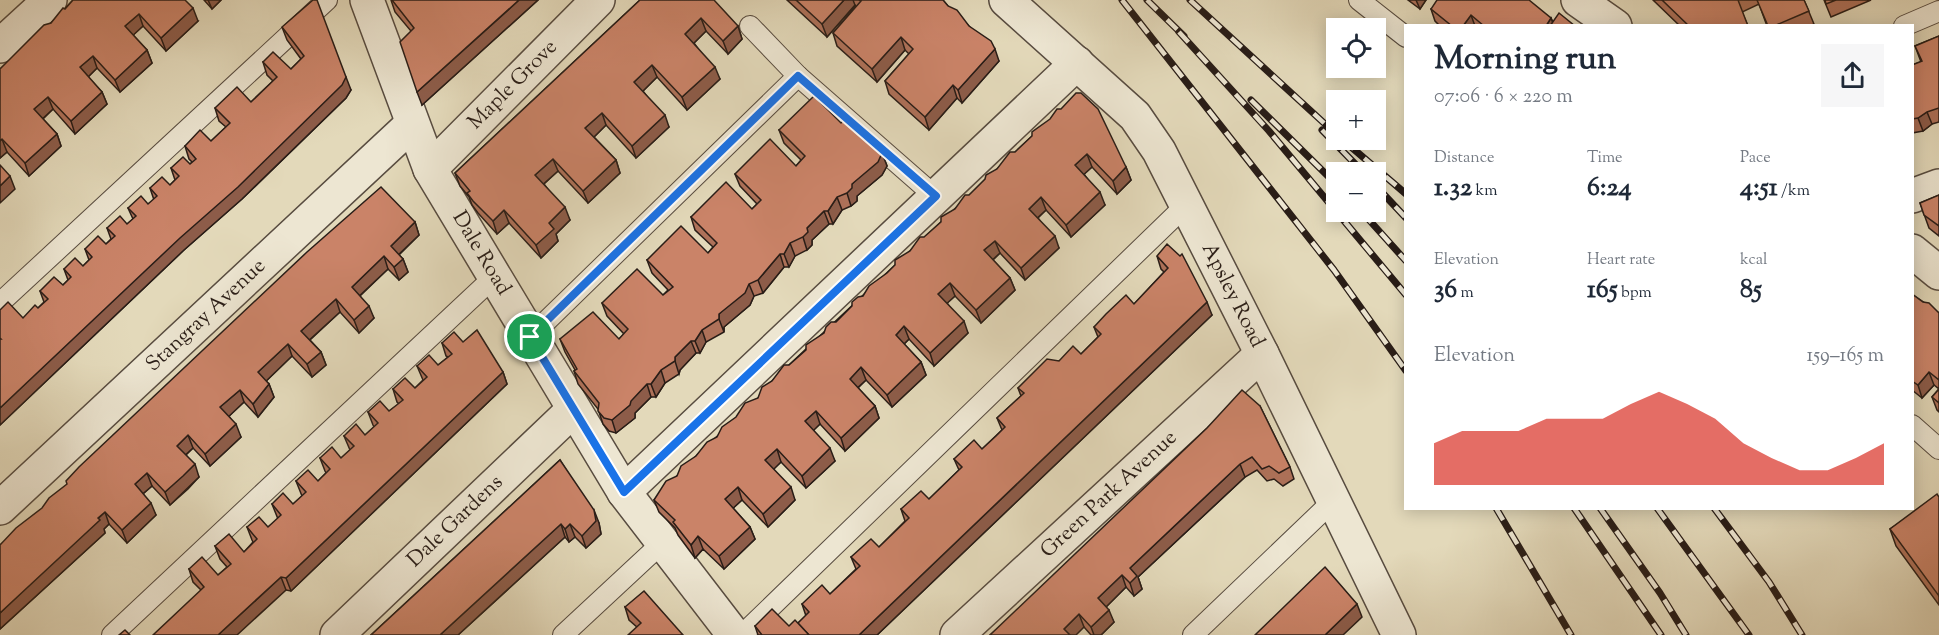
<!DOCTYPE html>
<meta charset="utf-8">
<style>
:root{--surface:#fff;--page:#f6f6f7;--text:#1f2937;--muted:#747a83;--accent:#d93025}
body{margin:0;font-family:"Sorts Mill Goudy",serif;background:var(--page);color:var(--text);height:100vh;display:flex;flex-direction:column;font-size:22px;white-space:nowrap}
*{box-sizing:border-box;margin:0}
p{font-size:20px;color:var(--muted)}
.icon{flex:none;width:33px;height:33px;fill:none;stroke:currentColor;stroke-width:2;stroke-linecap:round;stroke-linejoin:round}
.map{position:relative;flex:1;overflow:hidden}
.panel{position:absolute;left:1404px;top:24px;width:510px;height:486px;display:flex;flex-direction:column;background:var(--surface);border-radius:0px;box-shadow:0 3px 15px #0003}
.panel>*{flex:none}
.fabs{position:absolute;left:1326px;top:18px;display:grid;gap:12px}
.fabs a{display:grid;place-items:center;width:60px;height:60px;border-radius:0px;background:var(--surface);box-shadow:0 3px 15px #0003;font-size:30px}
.pin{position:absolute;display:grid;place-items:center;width:51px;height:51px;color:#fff;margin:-26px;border:3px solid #fff;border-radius:50%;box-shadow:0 2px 6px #0007}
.round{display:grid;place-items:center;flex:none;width:63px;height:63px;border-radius:0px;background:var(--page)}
.summary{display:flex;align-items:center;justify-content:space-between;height:102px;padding:0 30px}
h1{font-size:33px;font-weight:800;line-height:45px}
.figures{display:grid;grid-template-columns:repeat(3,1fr);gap:9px;height:102px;padding:6px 30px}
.figures div{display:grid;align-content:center}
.figures b{font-size:26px;font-weight:800}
.figures small{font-size:16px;font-weight:400}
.figures p{font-size:16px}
.chart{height:168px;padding:12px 30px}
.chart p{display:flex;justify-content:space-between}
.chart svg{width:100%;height:108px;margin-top:6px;fill:var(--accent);opacity:.7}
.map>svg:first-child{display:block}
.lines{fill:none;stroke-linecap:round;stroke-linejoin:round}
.service-casing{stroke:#584c40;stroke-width:22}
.minor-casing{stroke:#584c40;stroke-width:36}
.service{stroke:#ede6d2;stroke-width:20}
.minor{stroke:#ede6d2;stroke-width:33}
.rail-casing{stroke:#291d17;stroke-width:7}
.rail{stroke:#ede6d2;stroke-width:4.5;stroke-dasharray:14;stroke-linecap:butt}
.wall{fill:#ae7159;stroke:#291d17;stroke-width:1.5}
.shaded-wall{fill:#8d5c49;stroke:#291d17;stroke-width:1.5}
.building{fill:#ca8368;stroke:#291d17;stroke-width:1.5}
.route-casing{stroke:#fff;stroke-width:12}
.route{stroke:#1a73e8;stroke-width:8}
.labels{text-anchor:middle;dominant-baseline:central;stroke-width:4.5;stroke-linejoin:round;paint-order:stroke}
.street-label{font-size:21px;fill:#291d17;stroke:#ede6d2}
</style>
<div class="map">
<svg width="1939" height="635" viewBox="0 0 1939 635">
<rect width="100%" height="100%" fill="#e3d9ba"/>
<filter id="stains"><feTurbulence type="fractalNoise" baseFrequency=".00333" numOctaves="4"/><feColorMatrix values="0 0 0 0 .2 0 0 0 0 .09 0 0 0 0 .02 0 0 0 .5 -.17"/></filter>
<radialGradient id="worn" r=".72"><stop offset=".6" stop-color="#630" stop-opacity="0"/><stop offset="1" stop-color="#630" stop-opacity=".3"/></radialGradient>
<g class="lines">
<g class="service-casing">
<g id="service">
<polyline points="1359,0 1406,37"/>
<polyline points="750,26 798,76 936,197"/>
<polyline points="1904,26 1939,11"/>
<polyline points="0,303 327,0"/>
<polyline points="530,337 798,76"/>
<polyline points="1912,425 1939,449"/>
<polyline points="112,635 494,277"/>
<polyline points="563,635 662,543"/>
<polyline points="742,635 1186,205"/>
<polyline points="1193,635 1333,501"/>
</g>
</g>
<g class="minor-casing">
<g id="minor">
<path id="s1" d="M367 0 430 169 624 492 734 635"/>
<path id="s2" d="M1006 0 1135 116 1159 151 1262 354 1399 635"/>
<polyline points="1578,0 1615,26"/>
<polyline points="0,46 50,0"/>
<path id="s3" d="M430 169 598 0"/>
<polyline points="1912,196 1939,186"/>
<polyline points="1912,251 1939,273"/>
<polyline points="624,492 1077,63"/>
<path id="s4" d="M0 508 412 124"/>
<path id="s5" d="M337 635 573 410"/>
<path id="s6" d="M957 635 1262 354"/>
</g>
</g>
<use href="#service" class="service"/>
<use href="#minor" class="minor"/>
<g class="rail-casing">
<g id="rail">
<polyline points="1122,0 1334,270 1406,371"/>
<polyline points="1147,0 1184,36"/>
<polyline points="1190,0 1336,134"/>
<polyline points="1179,32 1269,131 1406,295"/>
<polyline points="1251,100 1336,184"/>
<polyline points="1322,130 1363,172"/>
<polyline points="1343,140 1406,194"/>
<polyline points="1376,186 1406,218"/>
<polyline points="1362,212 1406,261"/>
<polyline points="1496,508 1571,635"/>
<polyline points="1574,508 1661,635"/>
<polyline points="1600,508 1660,593 1686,635"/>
<polyline points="1657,508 1749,635"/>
<polyline points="1714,508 1769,582 1802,635"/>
</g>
</g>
<use href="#rail" class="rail"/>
</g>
<g class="wall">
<polygon points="73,0 198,21 166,51 143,26 133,35 147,50 152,63 120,92 97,68 88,77 102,92 107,104 75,134 53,109 43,119 57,134 61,146 29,176 7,152 0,158 0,69 51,23"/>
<polygon points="204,0 221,0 212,9"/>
<polygon points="391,0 538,0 422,105 411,31 395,12"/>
<polygon points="640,0 738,26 742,39 728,54 706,31 694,43 720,79 687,110 657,77 643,91 669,127 636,158 606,125 594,137 616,160 620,173 588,203 558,171 544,184 570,220 556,234 558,241 541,258 509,223 497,234 478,213 472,205 469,197 460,186 455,173"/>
<polygon points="787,0 943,0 948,6 969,26 999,61 962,103 957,98 929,130 889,94 885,81 909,54 905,50 877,82 837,46 833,33 856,6 855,5 827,37"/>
<polygon points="1408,0 1426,0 1420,9"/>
<polygon points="1653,0 1804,0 1814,24 1809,26 1767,26 1759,4 1742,12 1748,26 1680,26"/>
<polygon points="1824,0 1871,0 1831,17"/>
<polygon points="1431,9 1551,18 1553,22 1575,26 1440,26 1435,21"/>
<polygon points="282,27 351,90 346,98 242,199 184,250 0,425 0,310 23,318 38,308 44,302 40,291 63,285 68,280 64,269 83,266 89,260 85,249 106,244 111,239 107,228 127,224 133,219 128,208 148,204 154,200 150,188 170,185 175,180 171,168 190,164 192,162 189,159 185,146 211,141 226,127 219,121 215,108 251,102 273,81 267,75 263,62 291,69 301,59 287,40"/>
<polygon points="1939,36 1939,122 1932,124 1923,131 1912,133 1912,65 1921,62 1915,46"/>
<polygon points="841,123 882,153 887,166 882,175 857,196 857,201 851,206 842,210 833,224 829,224 812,240 812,245 807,250 795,256 789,267 784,267 763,293 754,296 750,305 724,327 724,332 706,342 700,353 696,353 680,370 679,374 665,383 656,397 651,397 635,413 635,418 616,433 609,431 603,424 598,409 578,384 574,371 575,370 565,352 560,339 619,339 624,334 607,316 602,303 663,295 668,290 652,273 647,260 708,253 713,247 695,230 691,217 752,209 757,204 740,186 735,174 796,166 801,160 784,143 779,130"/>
<polygon points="1032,136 1126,167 1131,180 1117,194 1092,167 1084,174 1105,205 1071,237 1046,210 1038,218 1059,248 1025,280 1000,253 993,260 1010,278 1015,290 981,323 955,296 947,303 968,333 934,366 909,339 904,344 921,362 926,375 892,407 866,380 858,388 875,406 879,418 845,451 820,424 813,430 835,461 806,488 781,462 773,469 795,500 768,527 742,500 733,508 750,527 755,539 724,569 703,549 695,558 678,535 675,528 659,512 654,500 696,456 758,398 772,381"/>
<polygon points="1939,195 1939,236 1929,228 1920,203"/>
<polygon points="415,222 419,235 399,255 403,259 408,272 399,280 388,269 360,296 374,318 359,333 340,312 310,340 321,352 326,365 312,377 292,356 266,381 269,384 274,397 258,417 244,402 229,416 241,437 210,466 193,448 186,455 199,477 188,489 170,505 152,486 143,494 156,515 127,543 109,524 104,529 105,533 0,629 0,545"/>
<polygon points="1157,256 1212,315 877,635 758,635 755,626 789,626 798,623 806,616 802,604 830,594 856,569 851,557 879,547 905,521 901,509 929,499 959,470 954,459 982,449 1002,430 997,418 1021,396 1018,388 1059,361 1081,354 1098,337 1094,327 1134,304 1164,272 1161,269"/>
<polygon points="1912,294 1939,313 1939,389 1934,385 1922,398 1912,390"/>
<polygon points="463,342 503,372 507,384 291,591 286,590 201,590 193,582 189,569 218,575 227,567 220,559 215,546 244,552 253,542 252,540 247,527 268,527 278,519 272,504 293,504 302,496 296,481 318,481 326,473 325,471 320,458 341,458 350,450 344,436 365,435 374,427 373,425 368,412 389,411 399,404 397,402 393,389 415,388 423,380 417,366 438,365 448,357 446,356 442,343"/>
<polygon points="1939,389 1939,412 1937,410 1932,397"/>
<polygon points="1260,406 1290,467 1294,479 1283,486 1274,479 1267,481 1257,470 1245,477 1138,577 1142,589 1134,596 1126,587 1106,607 1114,622 1101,635 1091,635 1084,627 990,635"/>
<polygon points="560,460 599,523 601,534 586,548 575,537 569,542 565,537 458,635 371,635"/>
<polygon points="1939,497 1939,605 1896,546 1890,529"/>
<polygon points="625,607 683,635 637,627 629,620"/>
</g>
<g class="shaded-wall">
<polygon points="208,0 221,0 212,9"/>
<polygon points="519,0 538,0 422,105 417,92"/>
<polygon points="844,0 853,0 855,5 827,37 822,24"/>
<polygon points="1416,0 1426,0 1420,9"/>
<polygon points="193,8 198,21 166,51 161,38"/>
<polygon points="139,14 143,26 129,39 125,26"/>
<polygon points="1471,15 1475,26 1463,26"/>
<polygon points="701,18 706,31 690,47 685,34"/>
<polygon points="1551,18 1554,26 1546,26"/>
<polygon points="738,26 742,39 728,54 723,41"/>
<polygon points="901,37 905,50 877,82 872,69"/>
<polygon points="995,49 999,61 962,103 958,90"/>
<polygon points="147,50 152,63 120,92 115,80"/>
<polygon points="93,56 97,68 85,80 80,67"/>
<polygon points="652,65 657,77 639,95 634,82"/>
<polygon points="715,67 720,79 687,110 682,97"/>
<polygon points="346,77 351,90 346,98 242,199 184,250 0,425 0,408"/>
<polygon points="953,85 957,98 929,130 925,117"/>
<polygon points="102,92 107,104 75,134 71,121"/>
<polygon points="48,97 53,109 39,122 34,109"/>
<polygon points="1927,112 1932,124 1923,131 1918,118"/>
<polygon points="602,113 606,125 590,141 585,128"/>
<polygon points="665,115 669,127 636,158 632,146"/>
<polygon points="57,134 61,146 29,176 25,163"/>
<polygon points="2,139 7,152 0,158 0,141"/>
<polygon points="882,153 887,166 882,175 857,196 857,201 851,206 847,193 852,184"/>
<polygon points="1087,154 1092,167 1080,178 1075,165"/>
<polygon points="553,159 558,171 540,187 535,175"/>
<polygon points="616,160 620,173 588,203 583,191"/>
<polygon points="1126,167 1131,180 1117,194 1113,181"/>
<polygon points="10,176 15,189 0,203 0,186"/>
<polygon points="1100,192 1105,205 1071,237 1066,225"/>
<polygon points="837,197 842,210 833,224 828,211"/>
<polygon points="1041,197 1046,210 1034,221 1029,209"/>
<polygon points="565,207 570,220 556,234 558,241 541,258 536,245 549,223"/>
<polygon points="504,210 509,223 497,234 493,221"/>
<polygon points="824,211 829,224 812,240 812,245 807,250 803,237 807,228"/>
<polygon points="415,222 419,235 395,258 391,246"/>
<polygon points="1055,236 1059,248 1025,280 1021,268"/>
<polygon points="995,241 1000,253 989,263 984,250"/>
<polygon points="790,243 795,256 789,267 784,254"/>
<polygon points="780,254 784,267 763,293 758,280"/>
<polygon points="384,256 388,269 356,299 352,287"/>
<polygon points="403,259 408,272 399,280 394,267"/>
<polygon points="1010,278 1015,290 981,323 976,310"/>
<polygon points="950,283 955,296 943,307 938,294"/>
<polygon points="749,284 754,296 750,305 724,327 724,332 719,319 719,314"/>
<polygon points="336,299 340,312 306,343 301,331"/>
<polygon points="1207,302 1212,315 877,635 859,635"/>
<polygon points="369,306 374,318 359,333 354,320"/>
<polygon points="964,321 968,333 934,366 930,353"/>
<polygon points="904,326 909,339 900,348 896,335"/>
<polygon points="702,330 706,342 700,353 695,341"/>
<polygon points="691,341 696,353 680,370 679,374 675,361 675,357"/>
<polygon points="288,344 292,356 262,385 258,372"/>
<polygon points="321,352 326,365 312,377 307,364"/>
<polygon points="921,362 926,375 892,407 887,395"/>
<polygon points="861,367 866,380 854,391 850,379"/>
<polygon points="661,370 665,383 656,397 651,384"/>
<polygon points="503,372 507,384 291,591 286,578"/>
<polygon points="1929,372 1934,385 1922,398 1918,385"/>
<polygon points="269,384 274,397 258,417 253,404"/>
<polygon points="647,384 651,397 635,413 635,418 616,433 612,420"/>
<polygon points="240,390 244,402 225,420 220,407"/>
<polygon points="875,406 879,418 845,451 841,438"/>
<polygon points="816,411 820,424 810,434 805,421"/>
<polygon points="236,424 241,437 210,466 205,454"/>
<polygon points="188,435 193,448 182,458 177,446"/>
<polygon points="830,448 835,461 806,488 802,476"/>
<polygon points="777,449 781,462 770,473 765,460"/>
<polygon points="195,464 199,477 170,505 165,492"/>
<polygon points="1240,464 1245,477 1138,577 1142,589 1134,596 1130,583 1130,568"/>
<polygon points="147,473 152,486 139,497 135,484"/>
<polygon points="738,487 742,500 729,512 725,499"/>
<polygon points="791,487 795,500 768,527 763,514"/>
<polygon points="151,503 156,515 127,543 122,530"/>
<polygon points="594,510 599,523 601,534 586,548 582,536"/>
<polygon points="105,512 109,524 104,529 105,533 0,629 0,613"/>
<polygon points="561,524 565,537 458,635 441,635 441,634"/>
<polygon points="570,524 575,537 569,542 565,529"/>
<polygon points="750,527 755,539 724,569 719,556"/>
<polygon points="698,536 703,549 695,558 691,545"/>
<polygon points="1122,575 1126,587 1103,610 1098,598"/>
<polygon points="281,577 286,590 237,635 218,635"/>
<polygon points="1357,604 1362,617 1343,635 1325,635"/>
<polygon points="1109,610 1114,622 1101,635 1094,635 1091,627"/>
<polygon points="1079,614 1084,627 1076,635 1066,635 1064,629"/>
</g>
<g class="building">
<polygon points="73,0 185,0 193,8 161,38 139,14 125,26 147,50 115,80 93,56 80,67 102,92 71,121 48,97 34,109 57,134 25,163 2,139 0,141 0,69 44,25 51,23 63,8 65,9"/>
<polygon points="313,0 317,0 346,77 342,85 238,187 180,238 0,408 0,339 1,339 0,338 0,310 8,302 23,318 35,305 38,308 48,299 40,291 54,277 63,285 71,277 64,269 75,258 83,266 92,257 85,249 98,236 106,244 115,236 107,228 120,216 127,224 136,216 128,208 141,196 148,204 157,196 150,188 162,177 170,185 179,176 171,168 183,157 190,164 196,159 185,146 200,130 211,141 230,123 215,108 237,87 251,102 277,77 263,62 273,52 291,69 304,56 282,27"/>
<polygon points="392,0 519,0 417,92 400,42 414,28"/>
<polygon points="640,0 714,0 738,26 723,41 701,18 685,34 715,67 682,97 652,65 634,82 665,115 632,146 602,113 585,128 616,160 583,191 553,159 535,175 565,207 549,223 554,229 536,245 504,210 493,221 473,201 467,193 470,191 455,173"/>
<polygon points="796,0 844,0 822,24"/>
<polygon points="859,0 943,0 948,6 957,10 969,26 991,41 995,49 958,90 953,85 925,117 885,81 913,49 901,37 872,69 833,33 861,1"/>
<polygon points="1437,0 1529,0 1551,18 1546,26 1484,26 1471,15 1463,26 1452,26 1431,9"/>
<polygon points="1662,0 1738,0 1748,26 1689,26"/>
<polygon points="1757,0 1804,0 1809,11 1774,26 1768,26"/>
<polygon points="1825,0 1836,0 1826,4"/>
<polygon points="1559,13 1575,26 1550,26"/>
<polygon points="1939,36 1939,108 1927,112 1918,118 1912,119 1912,65 1922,61 1915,46"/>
<polygon points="1076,93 1081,93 1098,109 1126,167 1113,181 1087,154 1075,165 1100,192 1066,225 1041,197 1029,209 1055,236 1021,268 995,241 984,250 1010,278 976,310 950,283 938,294 964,321 930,353 904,326 896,335 921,362 887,395 861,367 850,379 875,406 841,438 816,411 805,421 830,448 802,476 777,449 765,460 791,487 763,514 738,487 725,499 750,527 719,556 698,536 691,545 673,522 675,520 654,500 666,481 677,476 681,466 696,456 707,442 717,437 722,427 736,417 745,403 758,398 762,387 772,381 784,365 789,365 806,350 806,345 824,333 826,327 831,322 836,322 852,306 852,302 858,297 863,296 869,286 887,273 895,265 895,260 910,251 920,237 924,237 941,222 941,217 955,209 965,195 969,195 985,179 986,175 997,169 1010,152 1015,152 1032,136 1032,132 1050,119 1057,109 1061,109"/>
<polygon points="814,96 841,123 846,117 882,153 878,162 852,184 852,188 847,193 837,197 828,211 824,211 807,228 808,232 803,237 790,243 784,254 780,254 758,280 749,284 745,293 719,314 719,319 702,330 695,341 691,341 675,357 675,361 661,370 651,384 647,384 631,401 630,405 612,420 604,418 598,411 599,403 574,371 577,369 560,339 593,312 619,339 628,329 602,303 637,269 663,295 673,287 647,260 681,226 708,253 717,243 691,217 726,182 752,209 761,200 735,174 770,139 796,166 805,156 779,130"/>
<polygon points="0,165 10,176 0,186"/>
<polygon points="381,187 415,222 391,246 403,259 394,267 384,256 352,287 369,306 354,320 336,299 301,331 321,352 307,364 288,344 258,372 269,384 253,404 240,390 220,407 236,424 205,454 188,435 177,446 195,464 183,476 165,492 147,473 135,484 151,503 122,530 105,512 98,518 100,520 0,613 0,545 16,528 42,508 49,498 67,484 66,481 79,467 307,252"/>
<polygon points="1939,195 1939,226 1924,215 1920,203"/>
<polygon points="1167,244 1180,256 1182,254 1207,302 859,635 809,635 798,623 809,612 802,604 822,585 830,594 860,566 851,557 871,539 879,547 909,518 901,509 921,491 929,499 962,467 954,459 974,440 982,449 996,436 1005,427 997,418 1024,393 1018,388 1047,359 1059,361 1073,346 1081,354 1101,334 1094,327 1106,314 1126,295 1134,304 1168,268 1157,256"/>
<polygon points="1912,294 1923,302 1929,303 1939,313 1939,380 1929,372 1918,385 1912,381"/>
<polygon points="477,330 503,372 286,578 281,577 218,635 153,635 204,587 189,569 202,557 218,575 231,564 215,546 229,534 244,552 257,539 247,527 259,517 268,527 281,515 272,504 283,493 293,504 306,492 296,481 308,470 318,481 330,469 320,458 332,447 341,458 354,446 344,436 356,424 365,435 378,423 368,412 380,401 389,411 403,400 393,389 405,378 415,388 427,377 417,366 429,355 438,365 452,354 442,343 454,332 463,342"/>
<polygon points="1939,389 1939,403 1932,397"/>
<polygon points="1242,390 1260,406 1290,467 1279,473 1269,466 1262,469 1252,457 1240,464 1130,568 1137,576 1130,583 1122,575 1098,598 1109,610 1091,627 1079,614 1064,629 1070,635 990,635 1207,428"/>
<polygon points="560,460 594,510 596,521 582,536 570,524 565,529 561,524 441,634 442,635 371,635"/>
<polygon points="1937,494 1939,497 1939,596 1890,529"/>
<polygon points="1325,567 1357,604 1325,635 1255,635"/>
<polygon points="644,591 683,635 628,635 641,623 625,607"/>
<polygon points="772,609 789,626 795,620 809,635 762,635 755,626"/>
<polygon points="125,630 130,635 119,635"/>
</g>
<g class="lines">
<g class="route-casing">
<polygon id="route" points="798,76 936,196 624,492 530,337"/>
</g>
<use href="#route" class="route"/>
</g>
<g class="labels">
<g class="street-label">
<text stroke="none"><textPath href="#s3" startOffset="118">Maple Grove</textPath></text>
<text stroke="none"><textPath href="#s1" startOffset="279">Dale Road</textPath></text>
<text stroke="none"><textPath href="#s2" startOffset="378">Apsley Road</textPath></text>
<text stroke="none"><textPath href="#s4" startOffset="282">Stangray Avenue</textPath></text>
<text stroke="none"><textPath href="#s6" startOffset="207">Green Park Avenue</textPath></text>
<text stroke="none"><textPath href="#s5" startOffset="164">Dale Gardens</textPath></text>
</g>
</g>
<rect width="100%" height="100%" filter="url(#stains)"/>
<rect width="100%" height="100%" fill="url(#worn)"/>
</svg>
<div class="fabs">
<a><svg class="icon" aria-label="locate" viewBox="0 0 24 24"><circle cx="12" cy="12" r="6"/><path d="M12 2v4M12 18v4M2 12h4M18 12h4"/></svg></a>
<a>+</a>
<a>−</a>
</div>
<div class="pin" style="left:530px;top:337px;background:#1e9e55"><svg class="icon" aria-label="arrive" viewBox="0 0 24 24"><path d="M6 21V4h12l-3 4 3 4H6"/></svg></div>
<section class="panel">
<div class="summary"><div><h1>Morning run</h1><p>07:06 · 6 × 220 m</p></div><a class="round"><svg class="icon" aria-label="share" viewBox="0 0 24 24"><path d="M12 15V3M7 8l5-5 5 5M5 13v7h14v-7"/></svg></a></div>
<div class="figures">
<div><p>Distance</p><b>1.32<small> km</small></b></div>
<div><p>Time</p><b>6:24</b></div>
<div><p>Pace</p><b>4:51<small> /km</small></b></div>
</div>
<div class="figures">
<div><p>Elevation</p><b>36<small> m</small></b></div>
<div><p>Heart rate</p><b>165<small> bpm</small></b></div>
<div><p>kcal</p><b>85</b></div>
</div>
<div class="chart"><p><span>Elevation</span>159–165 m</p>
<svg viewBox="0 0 160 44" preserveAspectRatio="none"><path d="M0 44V27L10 22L20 22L30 22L40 17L50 17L60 17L70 11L80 6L90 11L100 17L110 27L120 33L130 38L140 38L150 33L160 27V44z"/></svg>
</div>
</section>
</div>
